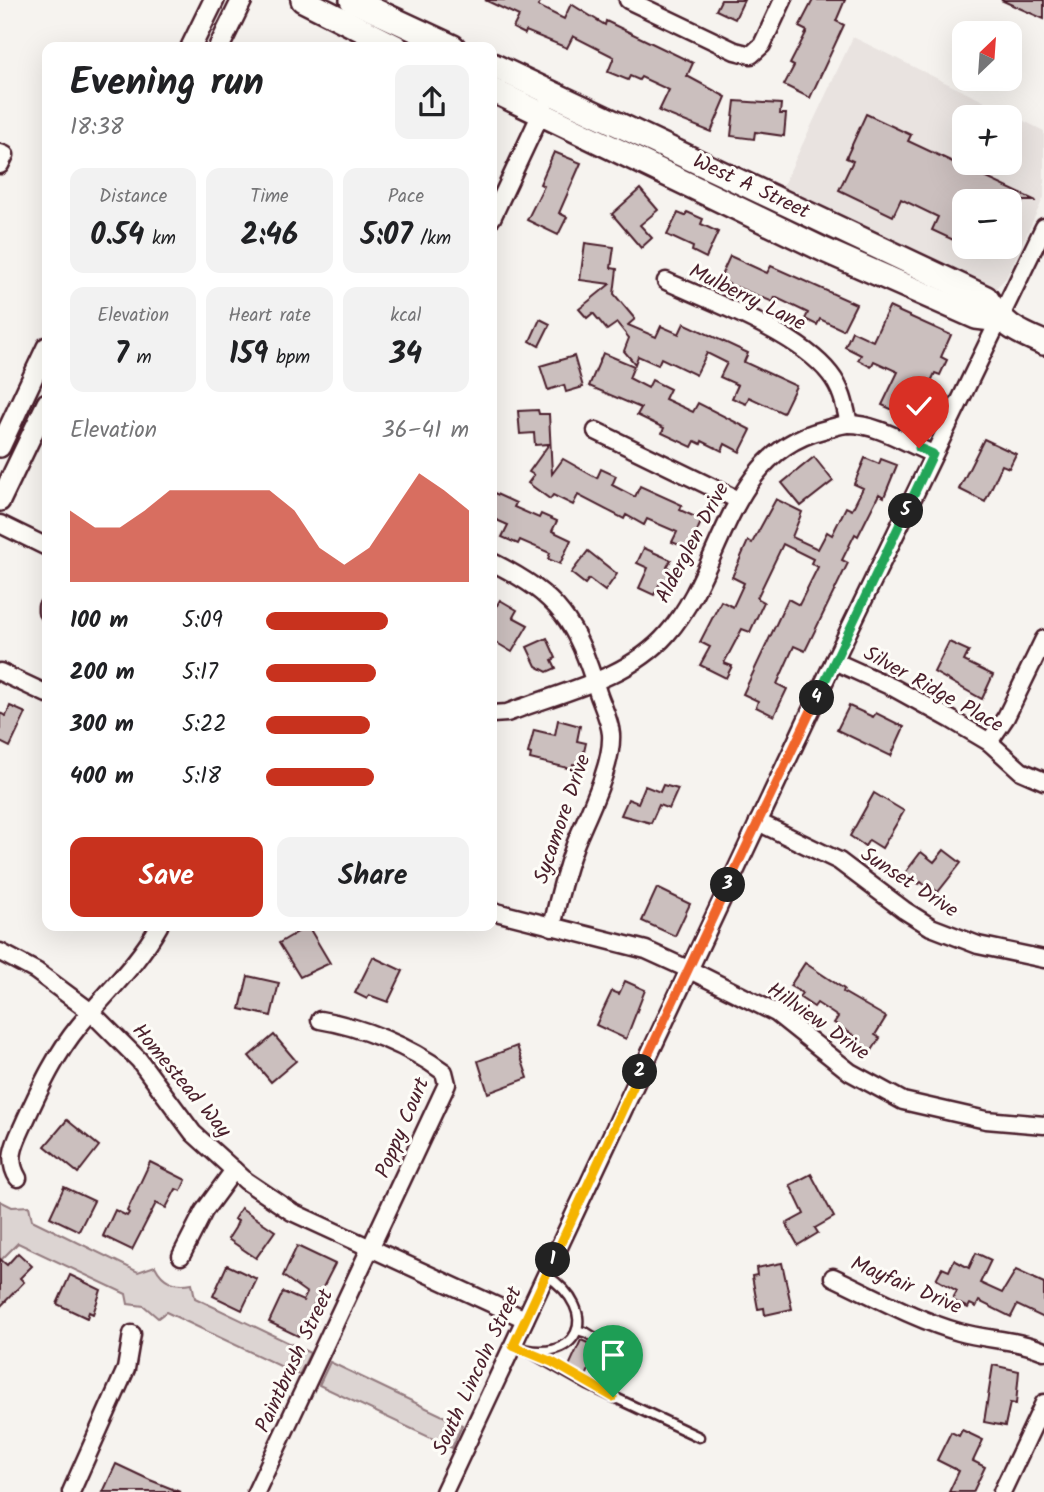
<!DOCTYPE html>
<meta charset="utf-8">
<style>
:root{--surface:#fff;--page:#f2f2f2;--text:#202124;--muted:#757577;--accent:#c8321e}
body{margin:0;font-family:Kalam,sans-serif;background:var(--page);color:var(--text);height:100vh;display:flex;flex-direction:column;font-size:26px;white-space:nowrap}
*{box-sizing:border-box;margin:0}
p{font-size:23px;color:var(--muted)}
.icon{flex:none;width:38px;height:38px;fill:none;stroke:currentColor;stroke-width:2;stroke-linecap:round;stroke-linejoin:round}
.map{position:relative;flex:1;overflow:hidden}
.drawer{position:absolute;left:42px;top:42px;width:455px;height:889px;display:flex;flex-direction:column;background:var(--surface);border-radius:14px;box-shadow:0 7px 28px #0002}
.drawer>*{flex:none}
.needle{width:46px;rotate:25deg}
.controls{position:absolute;left:952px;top:21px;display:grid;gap:14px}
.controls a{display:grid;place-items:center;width:70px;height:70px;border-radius:14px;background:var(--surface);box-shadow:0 7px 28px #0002;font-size:35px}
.pin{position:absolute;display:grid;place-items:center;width:60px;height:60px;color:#fff;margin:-72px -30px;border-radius:50% 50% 50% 0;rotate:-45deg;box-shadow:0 0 7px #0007}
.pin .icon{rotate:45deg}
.km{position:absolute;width:35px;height:35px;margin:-18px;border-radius:50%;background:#222;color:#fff;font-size:19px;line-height:35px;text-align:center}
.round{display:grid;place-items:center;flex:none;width:74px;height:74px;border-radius:14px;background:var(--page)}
.head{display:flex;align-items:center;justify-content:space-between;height:119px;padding:0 28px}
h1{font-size:38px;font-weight:700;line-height:52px}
.figures{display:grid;grid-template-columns:repeat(3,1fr);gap:10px;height:119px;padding:7px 28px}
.figures div{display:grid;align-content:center;border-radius:14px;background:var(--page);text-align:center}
.figures b{font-size:30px;font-weight:700}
.figures small{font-size:19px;font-weight:400}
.figures p{font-size:19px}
.chart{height:196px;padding:14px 28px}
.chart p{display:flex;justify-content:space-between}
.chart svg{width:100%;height:126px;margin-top:7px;fill:var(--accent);opacity:.7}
.action{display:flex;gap:14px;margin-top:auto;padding:14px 28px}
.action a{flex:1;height:80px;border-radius:14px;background:var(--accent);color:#fff;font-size:28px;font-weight:700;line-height:80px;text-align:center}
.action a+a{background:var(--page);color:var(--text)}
ul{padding:0 28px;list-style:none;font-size:23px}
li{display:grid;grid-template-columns:112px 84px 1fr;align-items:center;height:52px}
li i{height:18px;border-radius:9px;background:var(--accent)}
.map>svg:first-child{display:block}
.built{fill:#e9e3e0;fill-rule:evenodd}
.green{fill:#dcd4d2;stroke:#937a7e;stroke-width:2}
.building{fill:#cbbfbe;stroke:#4a1f2b;stroke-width:2}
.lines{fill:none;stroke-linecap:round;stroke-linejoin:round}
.service-casing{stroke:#4a1f2b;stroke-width:13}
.minor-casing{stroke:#4a1f2b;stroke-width:21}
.tertiary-casing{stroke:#4a1f2b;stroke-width:24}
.secondary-casing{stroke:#4a1f2b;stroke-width:28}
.service{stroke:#fdfcf7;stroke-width:8}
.minor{stroke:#fdfcf7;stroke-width:16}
.tertiary{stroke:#fdfcf7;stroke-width:19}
.secondary{stroke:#fdfcf7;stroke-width:23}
.split-1-casing{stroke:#fff;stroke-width:14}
.split-2-casing{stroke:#fff;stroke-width:14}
.split-3-casing{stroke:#fff;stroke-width:14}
.split-4-casing{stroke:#fff;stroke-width:14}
.split-5-casing{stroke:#fff;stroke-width:14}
.split-6-casing{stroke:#fff;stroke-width:14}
.split-1{stroke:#f5b400;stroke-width:9}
.split-2{stroke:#f5b400;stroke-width:9}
.split-3{stroke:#f0652b;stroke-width:9}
.split-4{stroke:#f0652b;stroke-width:9}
.split-5{stroke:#22a559;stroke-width:9}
.split-6{stroke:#22a559;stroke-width:9}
.labels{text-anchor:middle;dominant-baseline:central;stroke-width:6;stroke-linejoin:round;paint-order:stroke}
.street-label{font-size:21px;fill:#4a1f2b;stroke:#fdfcf7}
</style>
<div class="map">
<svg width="1044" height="1492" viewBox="0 0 1044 1492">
<rect width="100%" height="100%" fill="#f6f3ef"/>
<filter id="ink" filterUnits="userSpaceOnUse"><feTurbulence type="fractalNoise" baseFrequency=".0143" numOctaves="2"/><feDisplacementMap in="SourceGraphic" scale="14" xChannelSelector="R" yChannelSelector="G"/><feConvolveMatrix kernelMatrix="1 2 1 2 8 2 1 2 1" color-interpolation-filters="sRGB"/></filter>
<g filter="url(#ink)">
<path class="built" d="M853 37 1044 131V197L1006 278 997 287 989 289 780 192ZM964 117H1010V163H964ZM964 201H1010V247H964Z"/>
<g class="green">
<path d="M0 1201 12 1207 29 1206 32 1220 138 1272 155 1266C163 1282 175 1286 192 1283L195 1298 310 1353 299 1375 166 1312 158 1318 144 1306 128 1304 126 1294 18 1243 0 1261Z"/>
<polygon points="330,1362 462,1425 452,1448 319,1385"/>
</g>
<g class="building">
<polygon points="485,0 541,0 538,6 564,19 571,4 605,25 606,21 693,63 687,76 726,97 711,132 659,111 669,90 641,77 639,80 630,76 628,80 608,72 614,57 573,36 567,48 526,31 525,34 513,28 519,16"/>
<polygon points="721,0 744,0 735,19 716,10"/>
<polygon points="813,0 845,0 836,21 844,25 810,98 784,85 794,66 790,64 807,31 799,27"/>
<polygon points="1001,0 1044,0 1044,19"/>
<polygon points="735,101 781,104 780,114 786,114 784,136 755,132 754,139 731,136"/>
<polygon points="866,114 911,135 908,141 1036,201 1023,201 1010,230 1010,201 964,201 964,245 932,230 938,217 901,199 893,216 839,190 853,161 846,158"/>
<polygon points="554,152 581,163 559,213 567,217 558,235 527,220 544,186 540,184"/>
<polygon points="640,189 658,210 640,225 652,238 641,248 612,214"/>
<polygon points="687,212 703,219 701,224 718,232 706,258 692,251 693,247 667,235 678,213 685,216"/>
<polygon points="585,243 614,247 611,268 617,269 614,294 635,319 628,325 656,337 661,326 679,334 684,323 748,353 744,362 796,386 783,413 749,397 746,404 732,398 738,385 720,377 727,363 707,353 696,375 661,358 658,365 638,356 635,364 624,351 629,338 617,323 607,330 593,313 587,318 579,309 610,284 580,280"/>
<polygon points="730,256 767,273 771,266 856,304 843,330 820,319 817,325 805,319 808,313 775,297 773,302 719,280"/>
<polygon points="889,307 951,335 941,357 947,360 940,375 935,373 913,419 882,405 898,372 874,361 871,367 858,360 861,355 845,347 852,331 873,341"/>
<polygon points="540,319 550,324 539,346 530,341"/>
<polygon points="603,353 634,366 629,378 648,388 652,380 670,389 665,399 693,412 698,403 751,430 740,452 725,444 722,451 702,441 701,444 695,441 692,447 662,433 664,428 637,415 641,408 589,386"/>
<polygon points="574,356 583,387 566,392 564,385 548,390 540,366"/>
<polygon points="538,410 539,414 549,414 552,474 563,459 597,478 601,469 616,476 612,485 635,497 640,486 682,505 680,510 702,520 689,549 672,542 677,532 647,519 644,525 626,515 624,519 578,495 573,505 553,495 550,499 528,483 534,475 529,472 549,444 535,445 534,433 520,434 518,411"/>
<polygon points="984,439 1016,454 1009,468 1002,465 985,502 959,489"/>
<polygon points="814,457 833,481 801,506 782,483"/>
<polygon points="865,458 879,464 881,459 897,465 884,497 879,494 858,536 855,534 842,560 848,563 805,651 794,646 777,684 787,689 774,716 756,707 758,701 743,694 788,599 799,605 818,567 811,563 813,559 783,544 757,598 764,602 750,632 742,629 724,663 732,666 726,678 700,665 710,647 700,642 721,601 733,607 744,583 732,577 748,541 752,543 776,499 802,512 792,537 818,549 827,532 832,535 846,507 852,510 863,488 854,484"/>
<polygon points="492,492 516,503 514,507 539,518 541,514 557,521 552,531 571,540 560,564 548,559 550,553 520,540 518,544 502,537 508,525 492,518"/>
<polygon points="644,548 671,560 667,567 672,570 666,583 661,581 654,595 639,588 648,568 637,563"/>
<polygon points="588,551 617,574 605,591 589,579 585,584 571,573"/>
<polygon points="500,600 517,610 513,617 528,625 512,652 492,640 492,614"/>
<polygon points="547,638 556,658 552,660 556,668 547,672 536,666 527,647"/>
<polygon points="949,642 969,651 964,661 993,675 982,699 934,672"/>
<polygon points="10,706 26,713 10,747 0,742 0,713 6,716"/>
<polygon points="849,706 873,717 876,713 904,727 891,756 837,730"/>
<polygon points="558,720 580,726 577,741 586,743 581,765 573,764 572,769 530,759 531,754 528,753 534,730 555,735"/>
<polygon points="663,785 678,789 669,809 659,805 651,823 621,815 628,799 638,803 645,786 660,792"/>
<polygon points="874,793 904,811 882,848 869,840 865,846 850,836"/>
<polygon points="944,850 961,863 938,892 930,886 928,888 921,882 919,884 905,873 921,852 934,862"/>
<polygon points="657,888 690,904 675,936 642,921"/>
<polygon points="308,926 330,963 300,977 279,943"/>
<polygon points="373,957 403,971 388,1002 369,995 367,999 355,993"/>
<polygon points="805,963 844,989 843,992 886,1017 875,1035 880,1038 871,1052 855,1042 858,1038 834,1023 838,1017 817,1003 814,1007 799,997 802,993 790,986"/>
<polygon points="248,976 279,983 271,1016 240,1009"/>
<polygon points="625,981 645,990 626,1039 596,1025 612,991 619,994"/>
<polygon points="274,1035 296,1061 271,1082 249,1056"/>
<polygon points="517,1046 528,1078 488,1093 478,1061"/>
<polygon points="67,1120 99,1146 78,1173 45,1146"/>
<polygon points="150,1162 186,1180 181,1191 176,1189 166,1208 156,1203 132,1250 103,1236 115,1210 127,1216 129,1213 127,1211"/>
<polygon points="811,1174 834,1217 815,1228 818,1233 798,1245 786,1224 804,1214 790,1185"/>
<polygon points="64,1187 94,1201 79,1231 50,1217"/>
<polygon points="241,1208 275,1231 256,1258 228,1239 235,1228 238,1221 234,1219"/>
<polygon points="297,1246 335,1264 298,1336 269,1322 283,1292 303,1301 307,1293 283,1276"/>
<polygon points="18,1253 32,1266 20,1278 24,1282 0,1307 0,1259 7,1265"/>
<polygon points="976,1253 991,1260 980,1283 1002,1293 1016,1270 1044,1283 1044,1318 1017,1305 1011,1317 979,1301 976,1307 970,1304 968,1308 952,1300 957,1291 936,1279 942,1268 949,1271 954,1260 969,1268"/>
<polygon points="782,1263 792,1309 765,1315 764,1308 758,1309 752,1276 757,1275 756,1268"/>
<polygon points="227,1265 257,1279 242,1310 213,1296"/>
<polygon points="70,1275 101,1290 93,1314 89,1312 87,1318 57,1304"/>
<polygon points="581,1340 599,1348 586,1376 569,1366"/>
<polygon points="993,1365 1019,1371 1016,1404 1010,1403 1005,1426 984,1422"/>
<polygon points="962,1430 983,1440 973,1461 985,1467 973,1492 949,1492 959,1471 937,1460 951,1432 959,1436"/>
<polygon points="116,1464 150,1480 180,1492 103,1492"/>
</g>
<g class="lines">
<g class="service-casing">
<g id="service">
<polyline points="577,1330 587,1333 622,1355"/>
<path d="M513 1346C578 1368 604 1313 546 1275"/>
<polyline points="530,1352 588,1385 699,1437"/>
</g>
</g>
<g class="minor-casing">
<g id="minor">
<polyline points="628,0 735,51 751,55 762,45 783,0"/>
<polyline points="0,153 5,155 0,165"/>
<polyline points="492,218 544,107"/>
<path d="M666 281C713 302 798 333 830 374 842 389 845 405 849 424"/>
<polyline points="596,431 738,500"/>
<polyline points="0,524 47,547"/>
<path d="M492 562C560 596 576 622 598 693 602 705 610 721 611 734 613 766 587 815 575 845 565 872 558 899 552 927"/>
<polyline points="47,607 47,612"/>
<polyline points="834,661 894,688 952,720 989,742 1021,771 1044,781"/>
<polyline points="0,672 47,694"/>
<path d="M492 714 507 713C561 692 628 679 667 634 724 570 726 454 823 430 831 428 841 424 849 424 877 424 908 444 933 454"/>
<polyline points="989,742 1006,717 1044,639"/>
<polyline points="758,822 839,861 904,910 931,927 978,945 1044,959"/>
<polyline points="492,911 646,950 690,970 776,1013 850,1072 903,1101 986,1120 1044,1125"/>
<polyline points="0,952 36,971 91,1012 139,1060 193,1133 246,1181 292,1212 525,1319"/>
<path d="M18 1178C5 1157 17 1140 26 1119 41 1086 56 1054 79 1026 106 993 138 964 159 926"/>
<polyline points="181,1256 204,1211 234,1170"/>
<path d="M833 1277C874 1296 916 1320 959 1332 987 1340 1016 1339 1044 1351"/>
<polyline points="71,1492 126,1369 132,1334"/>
<path d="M256 1492 447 1084 444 1072C409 1046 362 1027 320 1020"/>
<polyline points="444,1492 834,661 1044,227"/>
<polyline points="1002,1492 1044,1403"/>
</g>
</g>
<g class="tertiary-casing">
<g id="tertiary">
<polyline points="191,47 214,0"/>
<polyline points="219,47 242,0"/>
<polyline points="0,447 47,347"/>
<polyline points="0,501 47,403"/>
</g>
</g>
<g class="secondary-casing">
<g id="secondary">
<polyline points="303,0 396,47"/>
<polyline points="352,0 453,47"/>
<path d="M492 65 986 298C1003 325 1015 331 1044 343"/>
<polyline points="492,90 824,250 976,317 1000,320"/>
</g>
</g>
<use href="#service" class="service"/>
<use href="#minor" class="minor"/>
<use href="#tertiary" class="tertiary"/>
<use href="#secondary" class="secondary"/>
</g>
</g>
<g class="lines" filter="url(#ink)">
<g class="split-1-casing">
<polyline id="split-1" points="553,1260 513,1346 552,1362 613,1397"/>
</g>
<g class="split-2-casing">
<polyline id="split-2" points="553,1260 640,1072"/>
</g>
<g class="split-3-casing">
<polyline id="split-3" points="640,1072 728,885"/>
</g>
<g class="split-4-casing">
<polyline id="split-4" points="728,885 817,698"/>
</g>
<g class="split-5-casing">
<polyline id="split-5" points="817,698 906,511"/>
</g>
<g class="split-6-casing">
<polyline id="split-6" points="906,511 933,454 919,448"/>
</g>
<use href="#split-1" class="split-1"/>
<use href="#split-2" class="split-2"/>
<use href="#split-3" class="split-3"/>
<use href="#split-4" class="split-4"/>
<use href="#split-5" class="split-5"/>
<use href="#split-6" class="split-6"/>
</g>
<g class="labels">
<g class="street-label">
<text transform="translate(751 187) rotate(25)">West A Street</text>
<text transform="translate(747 298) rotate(26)">Mulberry Lane</text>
<text transform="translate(693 543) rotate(-62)">Alderglen Drive</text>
<text transform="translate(933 690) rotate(29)">Silver Ridge Place</text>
<text transform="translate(563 819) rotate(-71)">Sycamore Drive</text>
<text transform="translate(909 883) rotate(33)">Sunset Drive</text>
<text transform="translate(818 1022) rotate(35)">Hillview Drive</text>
<text transform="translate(181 1081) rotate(50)">Homestead Way</text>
<text transform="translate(403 1128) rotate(-67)">Poppy Court</text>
<text transform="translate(906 1286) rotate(23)">Mayfair Drive</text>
<text transform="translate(295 1361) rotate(-65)">Paintbrush Street</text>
<text transform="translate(478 1371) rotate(-65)">South Lincoln Street</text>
</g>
</g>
</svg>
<div class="controls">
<a><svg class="needle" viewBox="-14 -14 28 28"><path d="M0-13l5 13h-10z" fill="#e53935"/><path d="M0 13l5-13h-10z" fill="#757577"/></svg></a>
<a>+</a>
<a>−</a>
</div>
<div class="pin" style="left:613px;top:1397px;background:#1e9e55"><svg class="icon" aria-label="arrive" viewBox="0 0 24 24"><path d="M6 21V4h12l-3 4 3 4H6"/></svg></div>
<div class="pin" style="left:919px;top:448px;background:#d93025"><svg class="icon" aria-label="check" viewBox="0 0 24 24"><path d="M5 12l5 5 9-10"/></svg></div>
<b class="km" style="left:553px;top:1260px">1</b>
<b class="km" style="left:640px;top:1072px">2</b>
<b class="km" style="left:728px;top:885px">3</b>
<b class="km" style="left:817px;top:698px">4</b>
<b class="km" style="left:906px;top:511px">5</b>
<section class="drawer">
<div class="head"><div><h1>Evening run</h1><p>18:38</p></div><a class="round"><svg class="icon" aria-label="share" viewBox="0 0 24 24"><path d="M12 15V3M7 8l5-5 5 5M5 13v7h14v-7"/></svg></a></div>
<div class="figures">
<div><p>Distance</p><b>0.54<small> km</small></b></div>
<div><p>Time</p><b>2:46</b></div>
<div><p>Pace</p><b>5:07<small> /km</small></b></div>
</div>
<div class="figures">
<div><p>Elevation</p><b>7<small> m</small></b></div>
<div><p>Heart rate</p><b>159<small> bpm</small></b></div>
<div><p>kcal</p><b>34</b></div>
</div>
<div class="chart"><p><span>Elevation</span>36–41 m</p>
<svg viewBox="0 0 160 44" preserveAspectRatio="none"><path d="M0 44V19L10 25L20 25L30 19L40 12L50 12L60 12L70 12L80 12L90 19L100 32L110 38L120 32L130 19L140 6L150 12L160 19V44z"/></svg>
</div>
<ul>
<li><b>100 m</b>5:09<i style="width:60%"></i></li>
<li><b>200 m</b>5:17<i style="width:54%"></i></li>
<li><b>300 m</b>5:22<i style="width:51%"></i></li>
<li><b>400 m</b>5:18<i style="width:53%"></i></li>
</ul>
<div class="action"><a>Save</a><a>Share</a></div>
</section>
</div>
